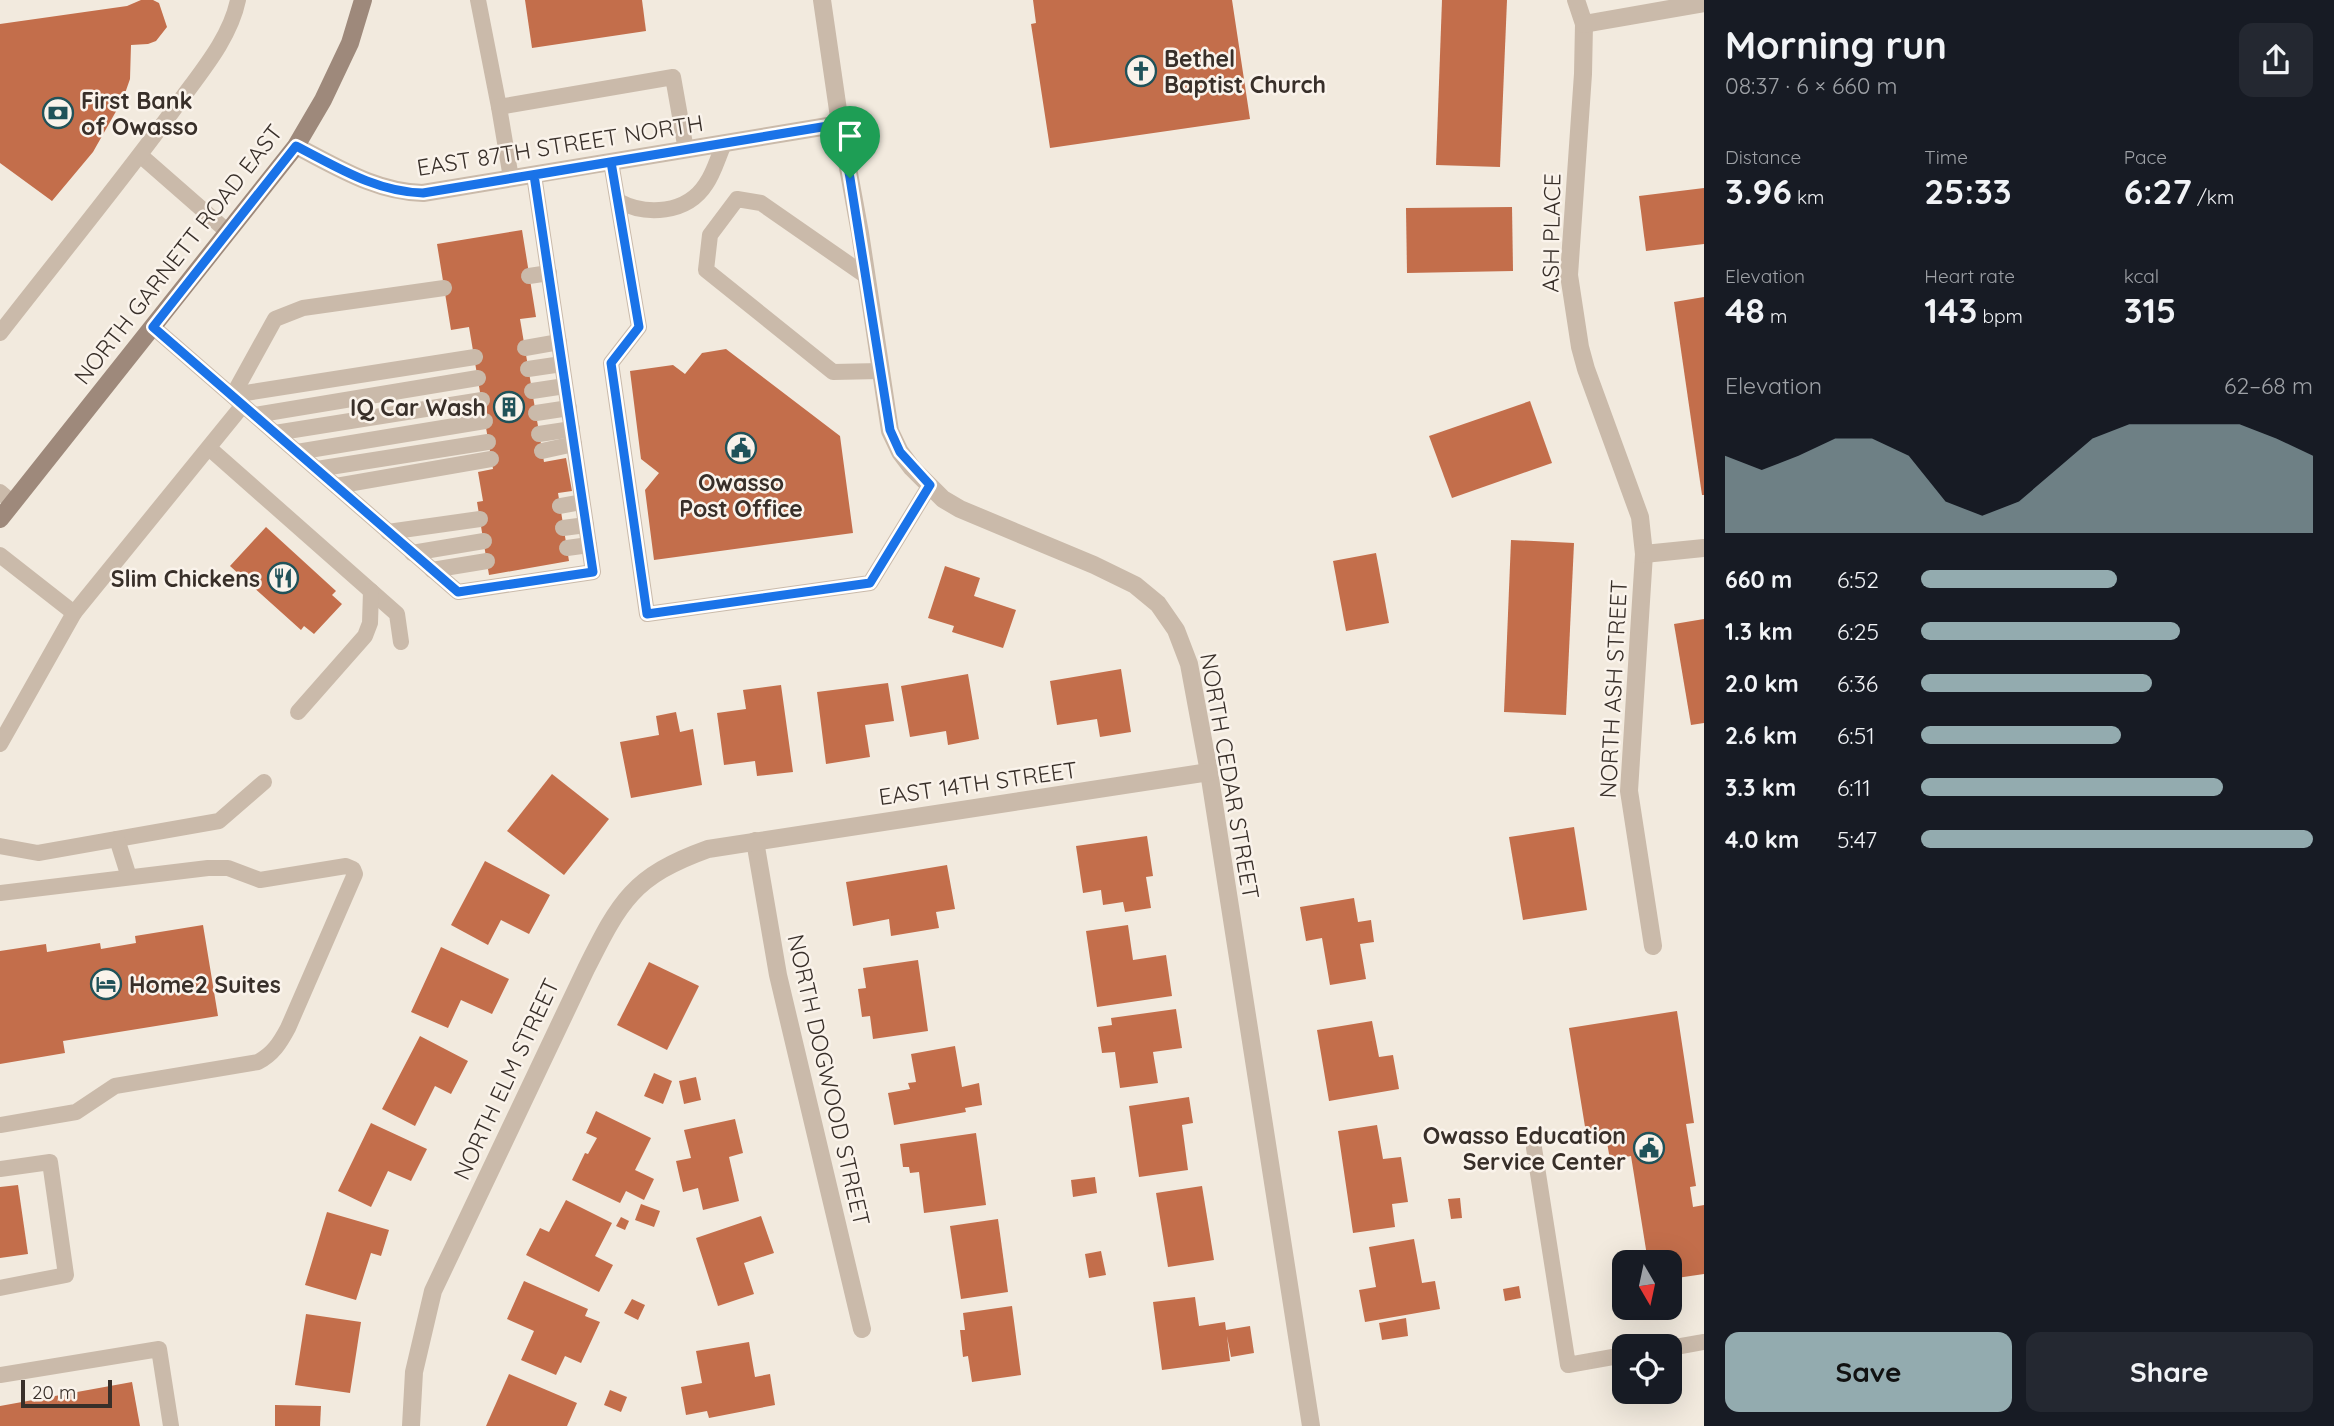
<!DOCTYPE html>
<meta charset="utf-8">
<style>
:root{--surface:#171b24;--page:#242831;--text:#f1f3f6;--muted:#9ea1a6;--accent:#93abaf}
body{margin:0;font-family:Quicksand,sans-serif;background:var(--page);color:var(--text);height:100vh;display:flex;flex-direction:column;font-size:26px;white-space:nowrap}
*{box-sizing:border-box;margin:0}
p{font-size:23px;color:var(--muted)}
.icon{flex:none;width:38px;height:38px;fill:none;stroke:currentColor;stroke-width:2;stroke-linecap:round;stroke-linejoin:round}
.map{position:relative;flex:1;overflow:hidden}
.sheet{display:flex;flex-direction:column;background:var(--surface);width:630px}
.sheet>*{flex:none}
.needle{width:46px;rotate:171deg}
.buttons{position:absolute;left:1612px;top:1250px;display:grid;gap:14px}
.buttons a{display:grid;place-items:center;width:70px;height:70px;border-radius:14px;background:var(--surface);box-shadow:0 7px 28px #0002;font-size:35px}
.scale{position:absolute;left:21px;bottom:18px;width:91px;box-sizing:border-box;padding-left:7px;border:4px solid #382f29;border-top:0;font-size:19px;line-height:24px;white-space:nowrap;color:#382f29;-webkit-text-stroke:5px #faf3eb;paint-order:stroke}
.pin{position:absolute;display:grid;place-items:center;width:60px;height:60px;color:#fff;margin:-72px -30px;border-radius:50% 50% 50% 0;rotate:-45deg;box-shadow:0 0 7px #0007}
.pin .icon{rotate:45deg}
.round{display:grid;place-items:center;flex:none;width:74px;height:74px;border-radius:14px;background:var(--page)}
.headline{display:flex;align-items:center;justify-content:space-between;height:119px;padding:0 21px}
h1{font-size:38px;font-weight:800;line-height:52px}
.metrics{display:grid;grid-template-columns:repeat(3,1fr);gap:10px;height:119px;padding:7px 21px}
.metrics div{display:grid;align-content:center}
.metrics b{font-size:35px;font-weight:800}
.metrics small{font-size:19px;font-weight:400}
.metrics p{font-size:19px}
.chart{height:196px;padding:14px 21px}
.chart p{display:flex;justify-content:space-between}
.chart svg{width:100%;height:126px;margin-top:7px;fill:var(--accent);opacity:.7}
.cta{display:flex;gap:14px;margin-top:auto;padding:14px 21px}
.cta a{flex:1;height:80px;border-radius:14px;background:var(--accent);color:#111;font-size:28px;font-weight:800;line-height:80px;text-align:center}
.cta a+a{background:var(--page);color:var(--text)}
ul{padding:0 21px;list-style:none;font-size:23px}
li{display:grid;grid-template-columns:112px 84px 1fr;align-items:center;height:52px}
li i{height:18px;border-radius:9px;background:var(--accent)}
main{display:flex;flex:1;min-height:0}
.map>svg:first-child{display:block}
.building{fill:#c36e4b}
.lines{fill:none;stroke-linecap:round;stroke-linejoin:round}
.lane{stroke:#cabaaa;stroke-width:16}
.street{stroke:#cabaaa;stroke-width:18}
.secondary{stroke:#9e897b;stroke-width:18}
.route-casing{stroke:#fff;stroke-width:14}
.route{stroke:#1a73e8;stroke-width:9}
.labels{text-anchor:middle;dominant-baseline:central;stroke-width:5;stroke-linejoin:round;paint-order:stroke}
.poi-label{font-size:23px;font-weight:bold;fill:#382f29;stroke:#faf3eb;text-anchor:start}
.street-label{font-size:23px;fill:#382f29;stroke:#faf3eb}
</style>
<main>
<div class="map">
<svg width="1704" height="1426" viewBox="0 0 1704 1426">
<rect width="100%" height="100%" fill="#f2eade"/>
<g class="building">
<polygon points="141,0 153,0 159,3 167,27 156,41 148,44 131,45 130,79 123,99 93,152 52,201 0,163 0,24 127,6"/>
<polygon points="525,0 642,0 646,31 532,48"/>
<polygon points="1033,0 1232,0 1250,119 1050,148 1031,24 1036,23"/>
<polygon points="1442,0 1507,0 1500,167 1436,165"/>
<polygon points="1704,188 1704,244 1646,251 1639,196"/>
<polygon points="1512,207 1513,271 1407,273 1406,208"/>
<polygon points="522,230 536,317 520,319 544,462 566,458 572,491 558,493 569,561 489,575 477,502 483,501 478,472 493,469 469,327 451,330 437,244"/>
<polygon points="1704,297 1704,495 1702,495 1674,302"/>
<polygon points="726,349 840,436 853,533 654,560 645,490 659,473 641,459 630,371 673,365 685,374 702,353"/>
<polygon points="1530,401 1552,463 1452,498 1429,436"/>
<polygon points="266,527 336,591 332,595 342,604 314,634 304,626 301,630 230,566"/>
<polygon points="1511,540 1574,543 1566,715 1504,712"/>
<polygon points="1376,553 1389,623 1346,631 1333,561"/>
<polygon points="945,566 980,578 974,596 1016,610 1003,648 952,632 954,626 928,618"/>
<polygon points="1704,619 1704,723 1691,725 1674,624"/>
<polygon points="1121,669 1131,732 1100,737 1097,719 1057,725 1050,681"/>
<polygon points="968,674 979,739 948,745 946,731 910,737 901,686"/>
<polygon points="888,683 894,721 865,725 870,757 826,764 817,692"/>
<polygon points="781,685 793,772 757,776 755,761 724,765 717,713 746,709 743,690"/>
<polygon points="676,712 680,732 693,729 702,785 631,798 620,742 659,735 656,716"/>
<polygon points="552,774 609,819 564,875 507,831"/>
<polygon points="1574,827 1587,910 1523,920 1509,837"/>
<polygon points="1147,836 1153,876 1146,877 1151,908 1125,912 1123,902 1103,905 1101,890 1083,893 1076,846"/>
<polygon points="485,861 550,895 529,934 501,920 488,945 451,925"/>
<polygon points="947,865 955,909 936,912 939,928 891,936 889,919 853,926 846,882"/>
<polygon points="1354,898 1358,922 1371,920 1374,942 1360,944 1366,979 1330,985 1322,938 1306,941 1300,907"/>
<polygon points="203,925 218,1016 63,1041 65,1053 0,1064 0,951 46,944 47,952 100,943 101,949 136,943 135,936"/>
<polygon points="1128,925 1133,960 1166,955 1172,996 1097,1007 1086,931"/>
<polygon points="441,947 509,979 492,1014 461,1000 448,1028 411,1012"/>
<polygon points="918,960 928,1031 873,1039 870,1016 862,1017 858,989 866,988 863,968"/>
<polygon points="649,962 699,986 667,1050 617,1025"/>
<polygon points="1176,1009 1182,1048 1153,1052 1158,1083 1120,1088 1115,1052 1102,1053 1098,1027 1112,1025 1111,1018"/>
<polygon points="1677,1011 1694,1123 1686,1124 1696,1186 1690,1187 1693,1207 1704,1205 1704,1274 1670,1279 1670,1262 1648,1262 1631,1156 1610,1160 1606,1136 1587,1139 1569,1028"/>
<polygon points="1372,1021 1379,1057 1393,1055 1399,1089 1329,1101 1317,1030"/>
<polygon points="420,1036 468,1061 451,1094 435,1086 415,1126 382,1109"/>
<polygon points="955,1046 962,1087 979,1083 982,1105 965,1108 966,1112 894,1125 888,1093 910,1089 908,1083 916,1082 911,1054"/>
<polygon points="654,1073 672,1081 663,1104 644,1096"/>
<polygon points="696,1077 701,1100 684,1104 679,1081"/>
<polygon points="1189,1097 1193,1123 1182,1125 1188,1170 1139,1177 1129,1106"/>
<polygon points="596,1111 651,1138 635,1170 654,1179 644,1200 626,1191 620,1203 572,1180 585,1153 588,1154 597,1138 586,1133"/>
<polygon points="735,1119 743,1153 729,1157 739,1201 703,1210 698,1188 683,1192 676,1161 691,1158 684,1130"/>
<polygon points="371,1123 427,1149 411,1181 388,1171 371,1207 338,1191"/>
<polygon points="1377,1125 1383,1159 1401,1157 1408,1202 1392,1204 1395,1227 1353,1233 1338,1131"/>
<polygon points="976,1133 986,1205 924,1213 919,1172 910,1173 909,1167 903,1167 900,1144"/>
<polygon points="1095,1177 1097,1193 1073,1197 1071,1180"/>
<polygon points="18,1185 28,1254 0,1258 0,1187"/>
<polygon points="1202,1186 1214,1260 1168,1267 1156,1193"/>
<polygon points="1460,1198 1462,1218 1451,1219 1448,1199"/>
<polygon points="566,1200 612,1223 595,1256 613,1265 599,1292 526,1255 540,1228 549,1232"/>
<polygon points="641,1204 660,1211 654,1227 635,1220"/>
<polygon points="327,1212 389,1230 381,1256 371,1253 356,1300 305,1285"/>
<polygon points="761,1216 774,1253 744,1263 754,1294 718,1306 696,1238"/>
<polygon points="621,1217 629,1221 625,1230 616,1226"/>
<polygon points="998,1219 1008,1292 961,1299 950,1226"/>
<polygon points="1414,1239 1422,1283 1435,1281 1440,1309 1365,1322 1359,1290 1376,1287 1369,1247"/>
<polygon points="1101,1251 1106,1275 1089,1278 1085,1254"/>
<polygon points="524,1281 588,1309 585,1316 600,1322 581,1363 565,1356 556,1375 521,1360 534,1331 507,1319"/>
<polygon points="1519,1286 1521,1298 1505,1301 1503,1289"/>
<polygon points="1195,1297 1199,1326 1225,1322 1226,1330 1250,1326 1254,1353 1231,1357 1227,1336 1230,1361 1162,1370 1153,1302"/>
<polygon points="632,1299 645,1305 638,1320 624,1313"/>
<polygon points="1012,1306 1021,1375 972,1382 968,1356 963,1357 960,1330 965,1330 963,1313"/>
<polygon points="306,1314 361,1322 350,1393 295,1385"/>
<polygon points="1406,1318 1408,1336 1382,1340 1379,1323"/>
<polygon points="749,1342 755,1377 770,1374 775,1405 709,1418 707,1411 686,1415 681,1387 702,1383 696,1351"/>
<polygon points="509,1374 577,1403 567,1426 486,1426"/>
<polygon points="132,1382 140,1426 0,1426 0,1406"/>
<polygon points="610,1390 627,1397 621,1412 604,1405"/>
<polygon points="275,1405 321,1406 320,1426 275,1426"/>
</g>
<g class="lines">
<g class="lane">
<polyline points="478,0 499,107"/>
<polyline points="140,155 228,232"/>
<polyline points="611,162 639,327 611,363 647,614 870,583 930,485"/>
<polyline points="511,178 499,107 673,77 686,150"/>
<path d="M618 201C646 216 687 214 706 184 714 173 718 157 724 144"/>
<polyline points="529,276 549,273"/>
<polyline points="866,276 761,203 737,199 710,235 706,270 833,372 880,371"/>
<polyline points="153,327 458,592 593,572 534,175"/>
<path d="M0 333C59 257 120 183 177 105 200 73 230 39 238 0"/>
<polyline points="525,348 559,342"/>
<polyline points="528,369 562,364"/>
<polyline points="532,391 565,386"/>
<polyline points="233,395 275,319 303,308 444,288"/>
<polyline points="233,395 475,357"/>
<polyline points="536,413 569,408"/>
<polyline points="255,415 478,378"/>
<polyline points="275,433 482,400"/>
<polyline points="539,434 572,429"/>
<polyline points="209,448 397,614 401,642"/>
<polyline points="542,451 574,444"/>
<polyline points="297,452 485,421"/>
<polyline points="317,469 488,442"/>
<polyline points="336,486 491,459"/>
<polyline points="0,492 13,503"/>
<polyline points="560,506 582,502"/>
<polyline points="563,528 586,525"/>
<polyline points="388,532 480,519"/>
<polyline points="567,548 589,545"/>
<polyline points="412,553 484,541"/>
<polyline points="0,555 74,613"/>
<polyline points="432,570 487,561"/>
<polyline points="298,712 365,636 370,623 371,591"/>
<polyline points="0,744 74,613 243,405"/>
<polyline points="117,839 219,821 264,782"/>
<polyline points="0,846 38,853 117,839 129,877"/>
<path d="M0 893 208 868H228L260 880 346 866 353 869 355 874 288 1028C280 1043 273 1054 258 1062L115 1086 76 1112 0 1125"/>
<polyline points="1534,1148 1568,1365 1624,1355"/>
<polyline points="0,1169 50,1162 66,1275 0,1288"/>
<polyline points="1670,1348 1704,1342"/>
<polyline points="0,1375 159,1349 171,1426"/>
</g>
<g class="street">
<polyline points="822,0 840,124 860,233 890,431 900,452 912,468 943,499 960,509 1094,565 1135,585 1158,604 1176,630 1189,664 1209,772 1311,1426"/>
<polyline points="1576,0 1584,24 1583,74 1569,275 1580,347 1586,369 1640,517 1644,554 1629,791 1653,946"/>
<polyline points="1584,24 1704,3"/>
<path d="M296 146C337 167 376 192 423 193L840 124"/>
<polyline points="1644,554 1704,548"/>
<polyline points="755,841 778,975 862,1329"/>
<path d="M411 1426 414 1372 433 1291 586 969C620 901 633 876 708 849L1209 772"/>
</g>
<polyline class="secondary" points="0,519 296,146 323,100 350,43 363,0"/>
</g>
<g class="lines">
<g class="route-casing">
<path id="route" d="M850 178 840 124 423 193C376 192 337 167 296 146L153 327 458 592 593 572 534 175 611 162 639 327 611 363 647 614 870 583 930 485 900 452 890 430 850 178"/>
</g>
<use href="#route" class="route"/>
</g>
<defs>
<g id="church-ring" transform="scale(1.575)"><circle r="9.5" fill="#faf3eb" stroke="#205259" stroke-width="1.5"/><path d="M-1.2-6h2.4v3.5h3.3v2.4h-3.3V6h-2.4V-.1h-3.3v-2.4h3.3Z" fill="#205259"/></g>
<g id="bank-ring" transform="scale(1.575)"><circle r="9.5" fill="#faf3eb" stroke="#205259" stroke-width="1.5"/><path d="M-6-4H6V4H-6ZM0-2.3a2.3 2.3 0 1 0 0 4.6a2.3 2.3 0 1 0 0-4.6Z" fill="#205259"/></g>
<g id="building-ring" transform="scale(1.575)"><circle r="9.5" fill="#faf3eb" stroke="#205259" stroke-width="1.5"/><path d="M-4-6H4V6H1V3H-1V6H-4ZM-2.5-4.3h1.7v1.8h-1.7ZM.8-4.3h1.7v1.8H.8ZM-2.5-1h1.7V.8h-1.7ZM.8-1h1.7V.8H.8Z" fill="#205259"/></g>
<g id="civic-ring" transform="scale(1.575)"><circle r="9.5" fill="#faf3eb" stroke="#205259" stroke-width="1.5"/><path d="M-.6-6.5H3V-4.5H.6V-3L4-1V1h2V6H-6V1h2V-1L-.6-3ZM-1.2 2.5V6h2.4V2.5Z" fill="#205259"/></g>
<g id="restaurant-ring" transform="scale(1.575)"><circle r="9.5" fill="#faf3eb" stroke="#205259" stroke-width="1.5"/><path d="M-5-6h1v4h1v-4h1v4h1v-4h1v5L-1.5 .5V6h-2V.5L-5-1ZM5-6V6H3V1.5H1.5Q1.5-4 5-6Z" fill="#205259"/></g>
<g id="hotel-ring" transform="scale(1.575)"><circle r="9.5" fill="#faf3eb" stroke="#205259" stroke-width="1.5"/><path d="M-6-4.5h1.5V1H6V5H4.5V3h-9V5H-6ZM-4 0a1.8 1.8 0 1 1 3.6 0ZM.5 0V-2.5h3Q6-2.5 6 0Z" fill="#205259"/></g>
</defs>
<g fill-rule="evenodd">
<use href="#church-ring" x="1141" y="71"/>
<use href="#bank-ring" x="58" y="113"/>
<use href="#building-ring" x="509" y="407"/>
<use href="#civic-ring" x="741" y="448"/>
<use href="#restaurant-ring" x="283" y="578"/>
<use href="#hotel-ring" x="106" y="984"/>
<use href="#civic-ring" x="1649" y="1148"/>
</g>
<g class="labels">
<g class="poi-label">
<text x="1164" y="58">Bethel<tspan x="1164" dy="26">Baptist Church</tspan></text>
<text x="81" y="100">First Bank<tspan x="81" dy="26">of Owasso</tspan></text>
<text x="486" y="407" text-anchor="end">IQ Car Wash</text>
<text x="741" y="482" text-anchor="middle">Owasso<tspan x="741" dy="26">Post Office</tspan></text>
<text x="260" y="578" text-anchor="end">Slim Chickens</text>
<text x="129" y="984">Home2 Suites</text>
<text x="1626" y="1135" text-anchor="end">Owasso Education<tspan x="1626" dy="26">Service Center</tspan></text>
</g>
<g class="street-label">
<text transform="translate(560 145) rotate(-9)">EAST 87TH STREET NORTH</text>
<text transform="translate(1551 233) rotate(-89)">ASH PLACE</text>
<text transform="translate(178 254) rotate(-52)">NORTH GARNETT ROAD EAST</text>
<text transform="translate(1613 689) rotate(-87)">NORTH ASH STREET</text>
<text transform="translate(1230 776) rotate(80)">NORTH CEDAR STREET</text>
<text transform="translate(978 783) rotate(-8)">EAST 14TH STREET</text>
<text transform="translate(506 1079) rotate(-65)">NORTH ELM STREET</text>
<text transform="translate(829 1080) rotate(77)">NORTH DOGWOOD STREET</text>
</g>
</g>
</svg>
<div class="buttons">
<a><svg class="needle" viewBox="-14 -14 28 28"><path d="M0-13l5 13h-10z" fill="#e53935"/><path d="M0 13l5-13h-10z" fill="#9ea1a6"/></svg></a>
<a><svg class="icon" aria-label="locate" viewBox="0 0 24 24"><circle cx="12" cy="12" r="6"/><path d="M12 2v4M12 18v4M2 12h4M18 12h4"/></svg></a>
</div>
<div class="scale">20 m</div>
<div class="pin" style="left:850px;top:178px;background:#1e9e55"><svg class="icon" aria-label="arrive" viewBox="0 0 24 24"><path d="M6 21V4h12l-3 4 3 4H6"/></svg></div>
</div>
<section class="sheet">
<div class="headline"><div><h1>Morning run</h1><p>08:37 · 6 × 660 m</p></div><a class="round"><svg class="icon" aria-label="share" viewBox="0 0 24 24"><path d="M12 15V3M7 8l5-5 5 5M5 13v7h14v-7"/></svg></a></div>
<div class="metrics">
<div><p>Distance</p><b>3.96<small> km</small></b></div>
<div><p>Time</p><b>25:33</b></div>
<div><p>Pace</p><b>6:27<small> /km</small></b></div>
</div>
<div class="metrics">
<div><p>Elevation</p><b>48<small> m</small></b></div>
<div><p>Heart rate</p><b>143<small> bpm</small></b></div>
<div><p>kcal</p><b>315</b></div>
</div>
<div class="chart"><p><span>Elevation</span>62–68 m</p>
<svg viewBox="0 0 160 44" preserveAspectRatio="none"><path d="M0 44V17L10 22L20 17L30 11L40 11L50 17L60 33L70 38L80 33L90 22L100 11L110 6L120 6L130 6L140 6L150 11L160 17V44z"/></svg>
</div>
<ul>
<li><b>660 m</b>6:52<i style="width:50%"></i></li>
<li><b>1.3 km</b>6:25<i style="width:66%"></i></li>
<li><b>2.0 km</b>6:36<i style="width:59%"></i></li>
<li><b>2.6 km</b>6:51<i style="width:51%"></i></li>
<li><b>3.3 km</b>6:11<i style="width:77%"></i></li>
<li><b>4.0 km</b>5:47<i style="width:100%"></i></li>
</ul>
<div class="cta"><a>Save</a><a>Share</a></div>
</section>
</main>
